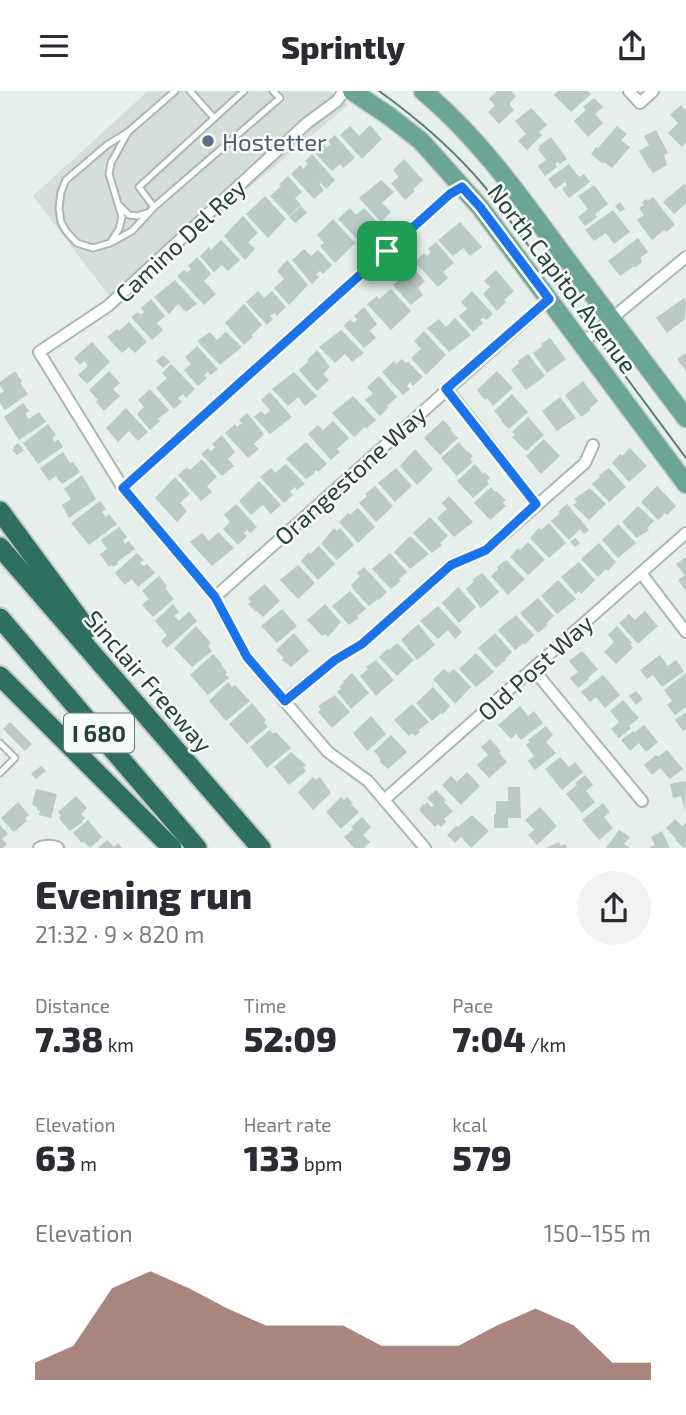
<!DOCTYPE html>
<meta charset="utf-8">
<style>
:root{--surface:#fff;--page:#f2f2f3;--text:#2b2b33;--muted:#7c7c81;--accent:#855347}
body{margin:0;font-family:"Exo 2",sans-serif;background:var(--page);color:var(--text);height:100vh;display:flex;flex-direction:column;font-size:26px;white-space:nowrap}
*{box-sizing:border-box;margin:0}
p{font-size:23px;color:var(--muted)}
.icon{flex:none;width:38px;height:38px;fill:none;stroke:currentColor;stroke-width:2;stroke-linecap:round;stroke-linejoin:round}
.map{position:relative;height:757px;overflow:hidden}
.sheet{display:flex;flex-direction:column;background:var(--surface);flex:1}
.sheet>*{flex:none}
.pin{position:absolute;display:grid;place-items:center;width:60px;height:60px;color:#fff;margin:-30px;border-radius:14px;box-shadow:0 4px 10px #0006}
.round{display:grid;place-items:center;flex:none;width:74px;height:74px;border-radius:37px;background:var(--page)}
.summary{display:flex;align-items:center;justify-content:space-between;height:119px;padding:0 35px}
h1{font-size:38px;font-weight:800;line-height:52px}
.figures{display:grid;grid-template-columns:repeat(3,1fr);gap:10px;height:119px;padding:7px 35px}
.figures div{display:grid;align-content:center}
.figures b{font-size:35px;font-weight:800}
.figures small{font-size:19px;font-weight:400}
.figures p{font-size:19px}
.chart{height:196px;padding:14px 35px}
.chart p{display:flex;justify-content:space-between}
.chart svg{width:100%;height:126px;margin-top:7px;fill:var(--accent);opacity:.7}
header{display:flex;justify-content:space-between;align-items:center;height:91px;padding:0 35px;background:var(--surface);font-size:32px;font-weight:800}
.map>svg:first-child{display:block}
.built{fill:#d4dfda}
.building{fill:#bbcac4}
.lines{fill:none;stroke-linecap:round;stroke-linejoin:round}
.lane-casing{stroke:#a8b8b2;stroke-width:9}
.street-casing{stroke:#a8b8b2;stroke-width:14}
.primary-casing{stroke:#c2cac8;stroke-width:21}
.highway-casing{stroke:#c2cac8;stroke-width:23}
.lane{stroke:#fff;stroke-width:5}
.street{stroke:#fff;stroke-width:10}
.primary{stroke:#6aa596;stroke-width:18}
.highway{stroke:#2f6f62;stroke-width:19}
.tram{stroke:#5f7d75;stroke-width:2}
.route-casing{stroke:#fff;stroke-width:14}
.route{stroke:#1a73e8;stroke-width:9}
.service-dot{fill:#5c6f8a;stroke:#f7fbf9;stroke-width:2.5}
.labels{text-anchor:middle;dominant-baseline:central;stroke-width:5;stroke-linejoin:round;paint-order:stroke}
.shield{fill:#f7fbf9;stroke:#637a73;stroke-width:2}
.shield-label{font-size:23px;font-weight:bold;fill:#24423a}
.service-label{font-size:24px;fill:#4e5e75;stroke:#f7fbf9;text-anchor:start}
.street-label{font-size:24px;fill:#24423a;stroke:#f7fbf9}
</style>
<header><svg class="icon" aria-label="menu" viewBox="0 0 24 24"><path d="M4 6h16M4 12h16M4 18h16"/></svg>Sprintly<svg class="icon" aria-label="share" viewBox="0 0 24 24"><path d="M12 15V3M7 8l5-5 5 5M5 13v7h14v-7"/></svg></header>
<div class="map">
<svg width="686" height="757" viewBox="0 0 686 757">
<rect width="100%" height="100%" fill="#e6efeb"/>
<polygon class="built" points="148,0 330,0 348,14 113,210 33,105"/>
<g class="building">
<polygon points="497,0 511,0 516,5 509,13 514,19 499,33 488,21 495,15 489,8"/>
<polygon points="558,0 588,0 591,3 571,21 554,4"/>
<polygon points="594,7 603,16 595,23 603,32 588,46 574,30 586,19 583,16"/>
<polygon points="681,14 686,20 686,52 682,56 668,42 678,32 670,24"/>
<polygon points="531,17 547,34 539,41 542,44 527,59 518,50 526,43 515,30"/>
<polygon points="370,34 382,48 362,68 340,44 350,35 359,45"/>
<polygon points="617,35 627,43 621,49 630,56 612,77 604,71 603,73 591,63 596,56 598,57"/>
<polygon points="656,39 668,62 664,64 667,74 653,82 650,77 649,77 639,60 649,54 644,45"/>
<polygon points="335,44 355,67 343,77 340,73 332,80 315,62 324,53 327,56 331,53 328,50"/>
<polygon points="551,46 567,68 560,73 558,71 555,73 557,76 545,85 538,75 546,69 538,58 540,56 539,55"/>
<polygon points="312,63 335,89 326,98 321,92 319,93 324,99 314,108 291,83 300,74 303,78 308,73 305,70"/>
<polygon points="404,68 423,89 413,98 415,100 405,109 391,92 399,86 393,79"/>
<polygon points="569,73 579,86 584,83 590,91 569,107 562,98 567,94 565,91 555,98 548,88"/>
<polygon points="288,85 302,101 295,107 301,114 289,125 270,105 281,95 279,93"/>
<polygon points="381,89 394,101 382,112 391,121 381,131 359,107"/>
<polygon points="684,93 686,95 686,114 685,113 674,123 663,111"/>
<polygon points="594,94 608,113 595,123 597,126 585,135 578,126 588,118 578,105"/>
<polygon points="265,105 286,128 268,147 246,123"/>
<polygon points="653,106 675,134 666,141 664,139 652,149 637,129 644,124 639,117 644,114 642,111 646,108 648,110"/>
<polygon points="620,111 625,118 620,121 615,115"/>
<polygon points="301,115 307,122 295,132 289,126"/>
<polygon points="350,117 356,124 364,117 379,133 369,141 367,139 357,148 338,128"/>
<polygon points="613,119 630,141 614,153 606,142 594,150 585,139"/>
<polygon points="243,125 258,142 248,151 255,158 245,169 224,145"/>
<polygon points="333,128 355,152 335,172 320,155 324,152 317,144"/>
<polygon points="460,131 482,156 470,165 463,157 453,165 438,149"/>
<polygon points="638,147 648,161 640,167 642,169 641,172 636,176 633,176 620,185 608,170"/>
<polygon points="221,149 240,169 228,180 222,174 214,181 200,165 209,156 211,159"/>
<polygon points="436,151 454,172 443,181 448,187 438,196 415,171 424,162 427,165 431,161 428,158"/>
<polygon points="304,158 311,165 318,159 332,174 323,183 320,180 316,183 319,186 312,193 292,169"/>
<polygon points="197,166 211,183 204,190 216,203 204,214 177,185 184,179 187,182 191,178 188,175"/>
<polygon points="287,169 308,194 289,214 274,197 284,188 277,180"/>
<polygon points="411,174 425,190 418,197 423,204 411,214 393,194 403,185 401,182"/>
<polygon points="496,179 514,200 504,209 506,211 497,220 483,203 490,196 484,190"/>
<polygon points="175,189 197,213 186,221 178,213 169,223 154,206"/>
<polygon points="391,198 411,220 391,239 367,213 377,205 379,208"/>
<polygon points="258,200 264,207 272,200 286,216 277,225 274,222 270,225 273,228 267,234 246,211"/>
<polygon points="472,200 493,223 486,229 483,226 480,229 483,232 473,241 459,225 467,218 461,211"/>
<polygon points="684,207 686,210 685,228 667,242 656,227"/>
<polygon points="151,208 165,225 157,232 163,239 152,249 131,226 138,221 141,224 144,221 141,217"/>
<polygon points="244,213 262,234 252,244 253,246 244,254 225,232"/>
<polygon points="364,216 377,233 370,240 376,247 364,257 344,235 350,228 354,232 357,228 354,225"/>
<polygon points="455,227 471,244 449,261 427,237 439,228 446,236"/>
<polygon points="129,231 147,251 135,262 129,256 122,262 107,246 117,238 119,240"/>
<polygon points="341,239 364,262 352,271 345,263 335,272 319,256"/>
<polygon points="424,240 446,264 426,284 411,267 421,258 414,250"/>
<polygon points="210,241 217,249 226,241 242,256 220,274 197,250"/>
<polygon points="550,247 566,268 547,282 533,262 542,255 541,253"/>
<polygon points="92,251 110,271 87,293 78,284 88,275 84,270 80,274 74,267"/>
<polygon points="197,255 218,278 211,284 208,281 204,284 207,287 198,295 184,279 191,273 185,266"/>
<polygon points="317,259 330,276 323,283 329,289 317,300 299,279 309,270 307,269"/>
<polygon points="686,262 686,280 677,268"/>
<polygon points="528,263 545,285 526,299 511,279 519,272 518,270"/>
<polygon points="163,264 170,271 163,277 156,270"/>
<polygon points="402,268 406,272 408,271 423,286 413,295 410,291 407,295 410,298 403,304 382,281 394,270 396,273"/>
<polygon points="171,273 195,298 186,307 183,303 178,307 182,311 174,318 156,297 167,287 162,282"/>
<polygon points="15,280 22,290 20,292 28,303 5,319 0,312 0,303 4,300 0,295 0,291"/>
<polygon points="109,280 120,292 113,298 120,305 104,320 96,311 98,309 89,299"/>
<polygon points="497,280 513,297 493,315 487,307 485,309 477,299"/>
<polygon points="294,281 317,305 305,315 298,306 288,315 272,298"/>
<polygon points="379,285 397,306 387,315 388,317 380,325 365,309 373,303 367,296"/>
<polygon points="583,290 598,310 590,317 591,319 581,326 565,304"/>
<polygon points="150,298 169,319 158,328 160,330 150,339 137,323 144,316 138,309"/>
<polygon points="270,301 292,326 270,343 254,326 261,320 265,324 270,319 261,309"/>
<polygon points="512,303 528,321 509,338 501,330 502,329 494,320"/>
<polygon points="353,305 376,329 366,338 365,336 354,346 332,322"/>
<polygon points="560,306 576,327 557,340 542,320"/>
<polygon points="23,312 29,320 25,323 29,328 39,321 46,331 19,349 4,326"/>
<polygon points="126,317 148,341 138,350 129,340 118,351 106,337"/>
<polygon points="247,322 264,343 254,353 259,358 248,367 225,342 235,333 237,336 242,332 239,329"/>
<polygon points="528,326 544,344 526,360 512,346 515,344 512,341"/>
<polygon points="443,329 452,338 450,339 458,347 440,364 424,347"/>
<polygon points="333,330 349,347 337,358 340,361 331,369 308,343 318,334 323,339"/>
<polygon points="48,333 56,344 52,347 55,351 58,348 63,356 38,373 23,352"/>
<polygon points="222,344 235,361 228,368 234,375 222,385 201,363 208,357 211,360 215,356 212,353"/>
<polygon points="544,348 560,365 541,383 526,365"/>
<polygon points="306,351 327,373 318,381 316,379 314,381 315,382 306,388 286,368"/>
<polygon points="459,351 467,361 468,360 473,365 470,368 473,371 457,385 441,367"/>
<polygon points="18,352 24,359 17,364 12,359 14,358 13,356"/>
<polygon points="630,357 647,375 629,391 612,372 620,363 622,365"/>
<polygon points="415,358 433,378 417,394 400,375"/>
<polygon points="63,361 70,372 73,371 80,381 62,393 56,385 49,390 40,377"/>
<polygon points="202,368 217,386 207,395 212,401 201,410 178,384 187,376 190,379"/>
<polygon points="286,373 305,393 297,399 295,396 290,400 293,404 284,412 260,386 271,377 275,382"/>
<polygon points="475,373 483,383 485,381 490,387 487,390 489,393 473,407 457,390"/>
<polygon points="396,377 412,395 395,411 378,392"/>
<polygon points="609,377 626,396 609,411 592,393 600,386 599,384"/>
<polygon points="82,384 96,408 69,427 62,414 71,408 64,398"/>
<polygon points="175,386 190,403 180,412 187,420 177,431 155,407"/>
<polygon points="259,390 281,414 271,423 263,414 251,424 239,410"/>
<polygon points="375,395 393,415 376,431 359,412 367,405 365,403"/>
<polygon points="657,395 676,415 667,424 665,422 658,429 641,411"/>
<polygon points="491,396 495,401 496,400 506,409 503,412 506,415 490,429 474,412"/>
<polygon points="590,397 606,413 589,429 573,414 577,411 574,408"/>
<polygon points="449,405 473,431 454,446 437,427 447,418 442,412"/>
<polygon points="100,410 106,418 102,421 106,426 109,423 117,433 89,454 71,432"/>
<polygon points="236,413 257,436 250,442 247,439 244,442 247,445 238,454 223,438 230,431 224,424"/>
<polygon points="567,413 589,439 584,443 580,438 569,449 551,430 560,422 558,421"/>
<polygon points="638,415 654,430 647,437 649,439 637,447 622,431"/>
<polygon points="358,417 375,436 358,452 339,431 348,422 350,424"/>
<polygon points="430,426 448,445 440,452 442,454 432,462 413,442"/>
<polygon points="549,432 566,452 549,467 530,447 539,437 541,439"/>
<polygon points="618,433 636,452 618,467 602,449"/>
<polygon points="119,436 127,446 123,449 125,453 129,450 135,458 117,471 118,473 113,476 112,474 109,476 100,463 107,458 101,449"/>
<polygon points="334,437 337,440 340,437 354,454 337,469 321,453"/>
<polygon points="218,441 234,457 212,475 190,451 202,442 209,450"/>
<polygon points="410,445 429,463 410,478 394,461"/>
<polygon points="575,447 580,452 575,456 570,451"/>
<polygon points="528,451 545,469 528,484 510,466 518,457 520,459"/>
<polygon points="599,452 616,471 608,480 606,478 598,486 581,468"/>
<polygon points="319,455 335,473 318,489 301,470 309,461 310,463"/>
<polygon points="137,462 144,469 140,472 143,475 147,473 155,482 138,496 132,488 125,494 115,482"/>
<polygon points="390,462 407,481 399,488 401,490 391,498 372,478"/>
<polygon points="686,466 686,500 678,489 685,484 676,473"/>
<polygon points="506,469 525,488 508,504 491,485 498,478 497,476"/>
<polygon points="579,471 595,489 581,503 579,500 576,503 561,486"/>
<polygon points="298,474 315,492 298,508 280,489"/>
<polygon points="364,476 387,501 379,509 378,508 369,515 353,498 351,494 360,485 357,482"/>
<polygon points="482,482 499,501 481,517 466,498 474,490 472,489"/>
<polygon points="159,485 167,495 165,497 174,508 153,526 142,514 149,508 142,500"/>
<polygon points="558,489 576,508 557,523 541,505"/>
<polygon points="265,493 280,510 263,526 257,520 256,521 248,513 251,511 248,507"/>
<polygon points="458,496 476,516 459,532 442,512"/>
<polygon points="350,500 366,518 357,525 359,527 349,534 332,515"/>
<polygon points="538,507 554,525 546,533 548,534 538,542 520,522"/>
<polygon points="173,513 179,521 174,525 179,530 189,520 197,530 167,557 161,550 167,544 155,530"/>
<polygon points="325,513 341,531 328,546 325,543 322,545 307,529"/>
<polygon points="438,515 462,541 455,548 448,539 438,548 420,530"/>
<polygon points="282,518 297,535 277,552 261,535"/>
<polygon points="645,520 658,535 638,553 619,532 629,523 635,529"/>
<polygon points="516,524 534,544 525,554 524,552 515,559 498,539"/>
<polygon points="418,533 435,554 417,569 401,549"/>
<polygon points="196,535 211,552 208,555 212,560 192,576 174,557"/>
<polygon points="617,535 632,552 630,553 633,557 616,573 604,561 614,551 608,544"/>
<polygon points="294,542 309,560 291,576 282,569 284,567 276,559"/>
<polygon points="495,542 512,561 505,568 506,569 496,577 478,557"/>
<polygon points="397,552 414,569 397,585 379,566 388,557 389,559"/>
<polygon points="582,560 598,578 588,587 589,588 578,597 570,587 578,581 569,570"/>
<polygon points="476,562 494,581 476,596 459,578"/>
<polygon points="213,563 222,573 221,574 227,581 225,583 229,587 208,604 190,584"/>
<polygon points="660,564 668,575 676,569 684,580 662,596 653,584 647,588 640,579"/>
<polygon points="376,569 394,589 376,605 360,585 368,578 366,576"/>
<polygon points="444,578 449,582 454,578 471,596 455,613 433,588"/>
<polygon points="352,582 369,602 351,618 337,601 341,598 339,596 344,591 343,590"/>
<polygon points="686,582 686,616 675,624 667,614 672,610 664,599"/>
<polygon points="603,584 620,604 605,617 596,606 590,611 581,601"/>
<polygon points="228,591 232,596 235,594 250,610 226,630 209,610"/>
<polygon points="433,596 450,615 442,624 441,622 432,630 416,612"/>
<polygon points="636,600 643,608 636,614 629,605"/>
<polygon points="335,604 350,621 332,637 318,621 321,618 318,615"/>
<polygon points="623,609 639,627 629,635 631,637 619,647 611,638 619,631 610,620"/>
<polygon points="252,612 266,629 264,631 268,636 247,653 229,633"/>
<polygon points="412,613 429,631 419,639 420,641 415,645 412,642 409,645 394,629"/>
<polygon points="520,615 528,625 534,620 543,632 521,649 516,643 511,648 498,634"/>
<polygon points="686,621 686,638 683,640 675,629"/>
<polygon points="371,625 386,643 367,660 353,642"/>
<polygon points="10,631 32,653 25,660 3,638"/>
<polygon points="644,634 658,651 646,661 639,652 630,660 621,649 633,640 634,642"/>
<polygon points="546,635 553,644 546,651 556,662 535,679 528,670 534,665 526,654 530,651 528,649"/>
<polygon points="270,639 273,643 276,641 291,657 267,677 250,656"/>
<polygon points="391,644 407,661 388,678 379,670 381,669 374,660"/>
<polygon points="490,648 501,660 499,662 507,671 489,687 477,674 488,664 481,656"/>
<polygon points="667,659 683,678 670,688 660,677 652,684 644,674 656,664 658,666"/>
<polygon points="291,661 306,674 303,676 306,680 289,694 274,676"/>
<polygon points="560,666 569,676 575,671 583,681 562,699 545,678"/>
<polygon points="41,675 46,680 36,688 31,683"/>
<polygon points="467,681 480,695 461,714 442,694 451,685 457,691"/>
<polygon points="585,684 593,694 586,700 595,711 582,722 566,703 577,694 575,692"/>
<polygon points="313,686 316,689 320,686 331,702 313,719 298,701"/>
<polygon points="684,690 686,691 685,720 681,705 673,707 670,693"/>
<polygon points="508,696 520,696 521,727 508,727 508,737 494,737 494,723 496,723 496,710 508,710"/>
<polygon points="36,698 57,703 51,727 39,724 40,720 37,719 37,716 32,714"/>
<polygon points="436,699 446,709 444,711 453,720 444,728 446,731 441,736 438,733 435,736 419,719 423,713 424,714 427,711 431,716 434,714 427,707"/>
<polygon points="76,705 87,717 81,723 85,727 82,730 83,731 70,740 61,730 59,726 61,725 58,721"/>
<polygon points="341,706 344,709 347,706 353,712 351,713 359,721 341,738 326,721"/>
<polygon points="18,711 29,724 25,727 27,730 14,741 1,727"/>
<polygon points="603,712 610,721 604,726 613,737 599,749 582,729"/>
<polygon points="540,716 557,735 537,754 528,744 534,739 525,729"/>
<polygon points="472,724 489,740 471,757 461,746 455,752 447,744 456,735 458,736"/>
<polygon points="362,726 371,736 363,744 370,751 364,757 354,757 344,746 353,738 351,736"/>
<polygon points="675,728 682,735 686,732 686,755 684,757 675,749 676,748 666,737"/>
<polygon points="88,729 102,746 90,757 84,751 82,752 73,742"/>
<polygon points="0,734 8,743 2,748 7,753 3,757 0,757"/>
<polygon points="619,739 630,746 624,753 630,757 606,757"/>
<polygon points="662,740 670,757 649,757 655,754 651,746"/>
<polygon points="107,749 114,756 118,752 122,757 98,757"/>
<polygon points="559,751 560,755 566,753 567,757 546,757"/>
</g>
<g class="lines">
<g class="lane-casing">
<g id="lane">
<polyline points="190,0 214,27"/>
<polyline points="128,41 111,72 109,83 122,126 119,138 110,152 93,157 77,152 66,140 61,131 59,117 61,101 66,89 107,54 128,41 175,0"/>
<polyline points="120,115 129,124 137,125 147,122"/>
<polyline points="154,116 139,96 244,0"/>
<polyline points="112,151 132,140 154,116 280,7 273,0"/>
<polyline points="0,652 15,667 0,682"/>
</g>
</g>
<g class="street-casing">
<g id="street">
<polyline points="344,0 337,10 307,32 108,215 39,261 123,397 215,506 247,566 328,661 368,690 425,757"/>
<polyline points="629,0 640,12 653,0"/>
<polyline points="582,252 686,166"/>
<polyline points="447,298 536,413"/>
<polyline points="123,397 450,103 462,95"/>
<polyline points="641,482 686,541"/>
<polyline points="215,506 549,208"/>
<polyline points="533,578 642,710"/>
<polyline points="284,610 335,569 362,553 451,474 486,459 585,372 593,354"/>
<polyline points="384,709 686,442"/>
<path d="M39 757C44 754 54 754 58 757"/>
</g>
</g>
<g class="primary-casing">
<g id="primary">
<polyline points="352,0 389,25 421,50 480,116 686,393"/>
<path d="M423 0C478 46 519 104 561 161 603 216 644 272 686 327"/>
</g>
</g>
<g class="highway-casing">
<g id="highway">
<polyline points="0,420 87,538"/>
<polyline points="0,456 261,757"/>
<polyline points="0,527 197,757"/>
<polyline points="0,585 172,757"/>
</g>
</g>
<use href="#lane" class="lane"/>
<use href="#street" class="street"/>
<use href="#primary" class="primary"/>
<use href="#highway" class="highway"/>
<path class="tram" d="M379 0C418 28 454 59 485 96L686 367"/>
</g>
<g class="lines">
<g class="route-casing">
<polygon id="route" points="462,96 480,116 549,208 446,298 536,413 486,459 451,474 362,553 335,569 285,610 247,566 215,506 123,397 450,103"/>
</g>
<use href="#route" class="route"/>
</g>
<circle class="service-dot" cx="208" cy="50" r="7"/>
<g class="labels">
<rect class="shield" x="64" y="622.5" width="70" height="39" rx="5"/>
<g class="shield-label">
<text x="99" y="642">I 680</text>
</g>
<g class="service-label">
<text x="222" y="50">Hostetter</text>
</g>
<g class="street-label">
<text transform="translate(180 149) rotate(-43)">Camino Del Rey</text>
<text transform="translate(563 187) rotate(53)">North Capitol Avenue</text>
<text transform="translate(350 384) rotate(-42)">Orangestone Way</text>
<text transform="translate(535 576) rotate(-42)">Old Post Way</text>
<text transform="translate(149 590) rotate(49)">Sinclair Freeway</text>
</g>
</g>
</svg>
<div class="pin" style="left:387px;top:160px;background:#1e9e55"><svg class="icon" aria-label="arrive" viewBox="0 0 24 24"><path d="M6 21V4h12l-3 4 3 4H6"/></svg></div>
</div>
<section class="sheet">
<div class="summary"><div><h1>Evening run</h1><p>21:32 · 9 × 820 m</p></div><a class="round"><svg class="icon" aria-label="share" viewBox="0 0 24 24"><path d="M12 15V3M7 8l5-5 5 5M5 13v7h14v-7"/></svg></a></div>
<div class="figures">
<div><p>Distance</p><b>7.38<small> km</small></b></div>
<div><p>Time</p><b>52:09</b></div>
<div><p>Pace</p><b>7:04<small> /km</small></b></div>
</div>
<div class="figures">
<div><p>Elevation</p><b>63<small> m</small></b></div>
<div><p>Heart rate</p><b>133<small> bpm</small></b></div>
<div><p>kcal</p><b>579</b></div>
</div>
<div class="chart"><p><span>Elevation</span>150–155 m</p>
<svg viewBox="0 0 160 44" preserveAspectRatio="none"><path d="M0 44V38L10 32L20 12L30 6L40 12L50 19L60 25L70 25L80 25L90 32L100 32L110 32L120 25L130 19L140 25L150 38L160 38V44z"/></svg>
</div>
</section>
